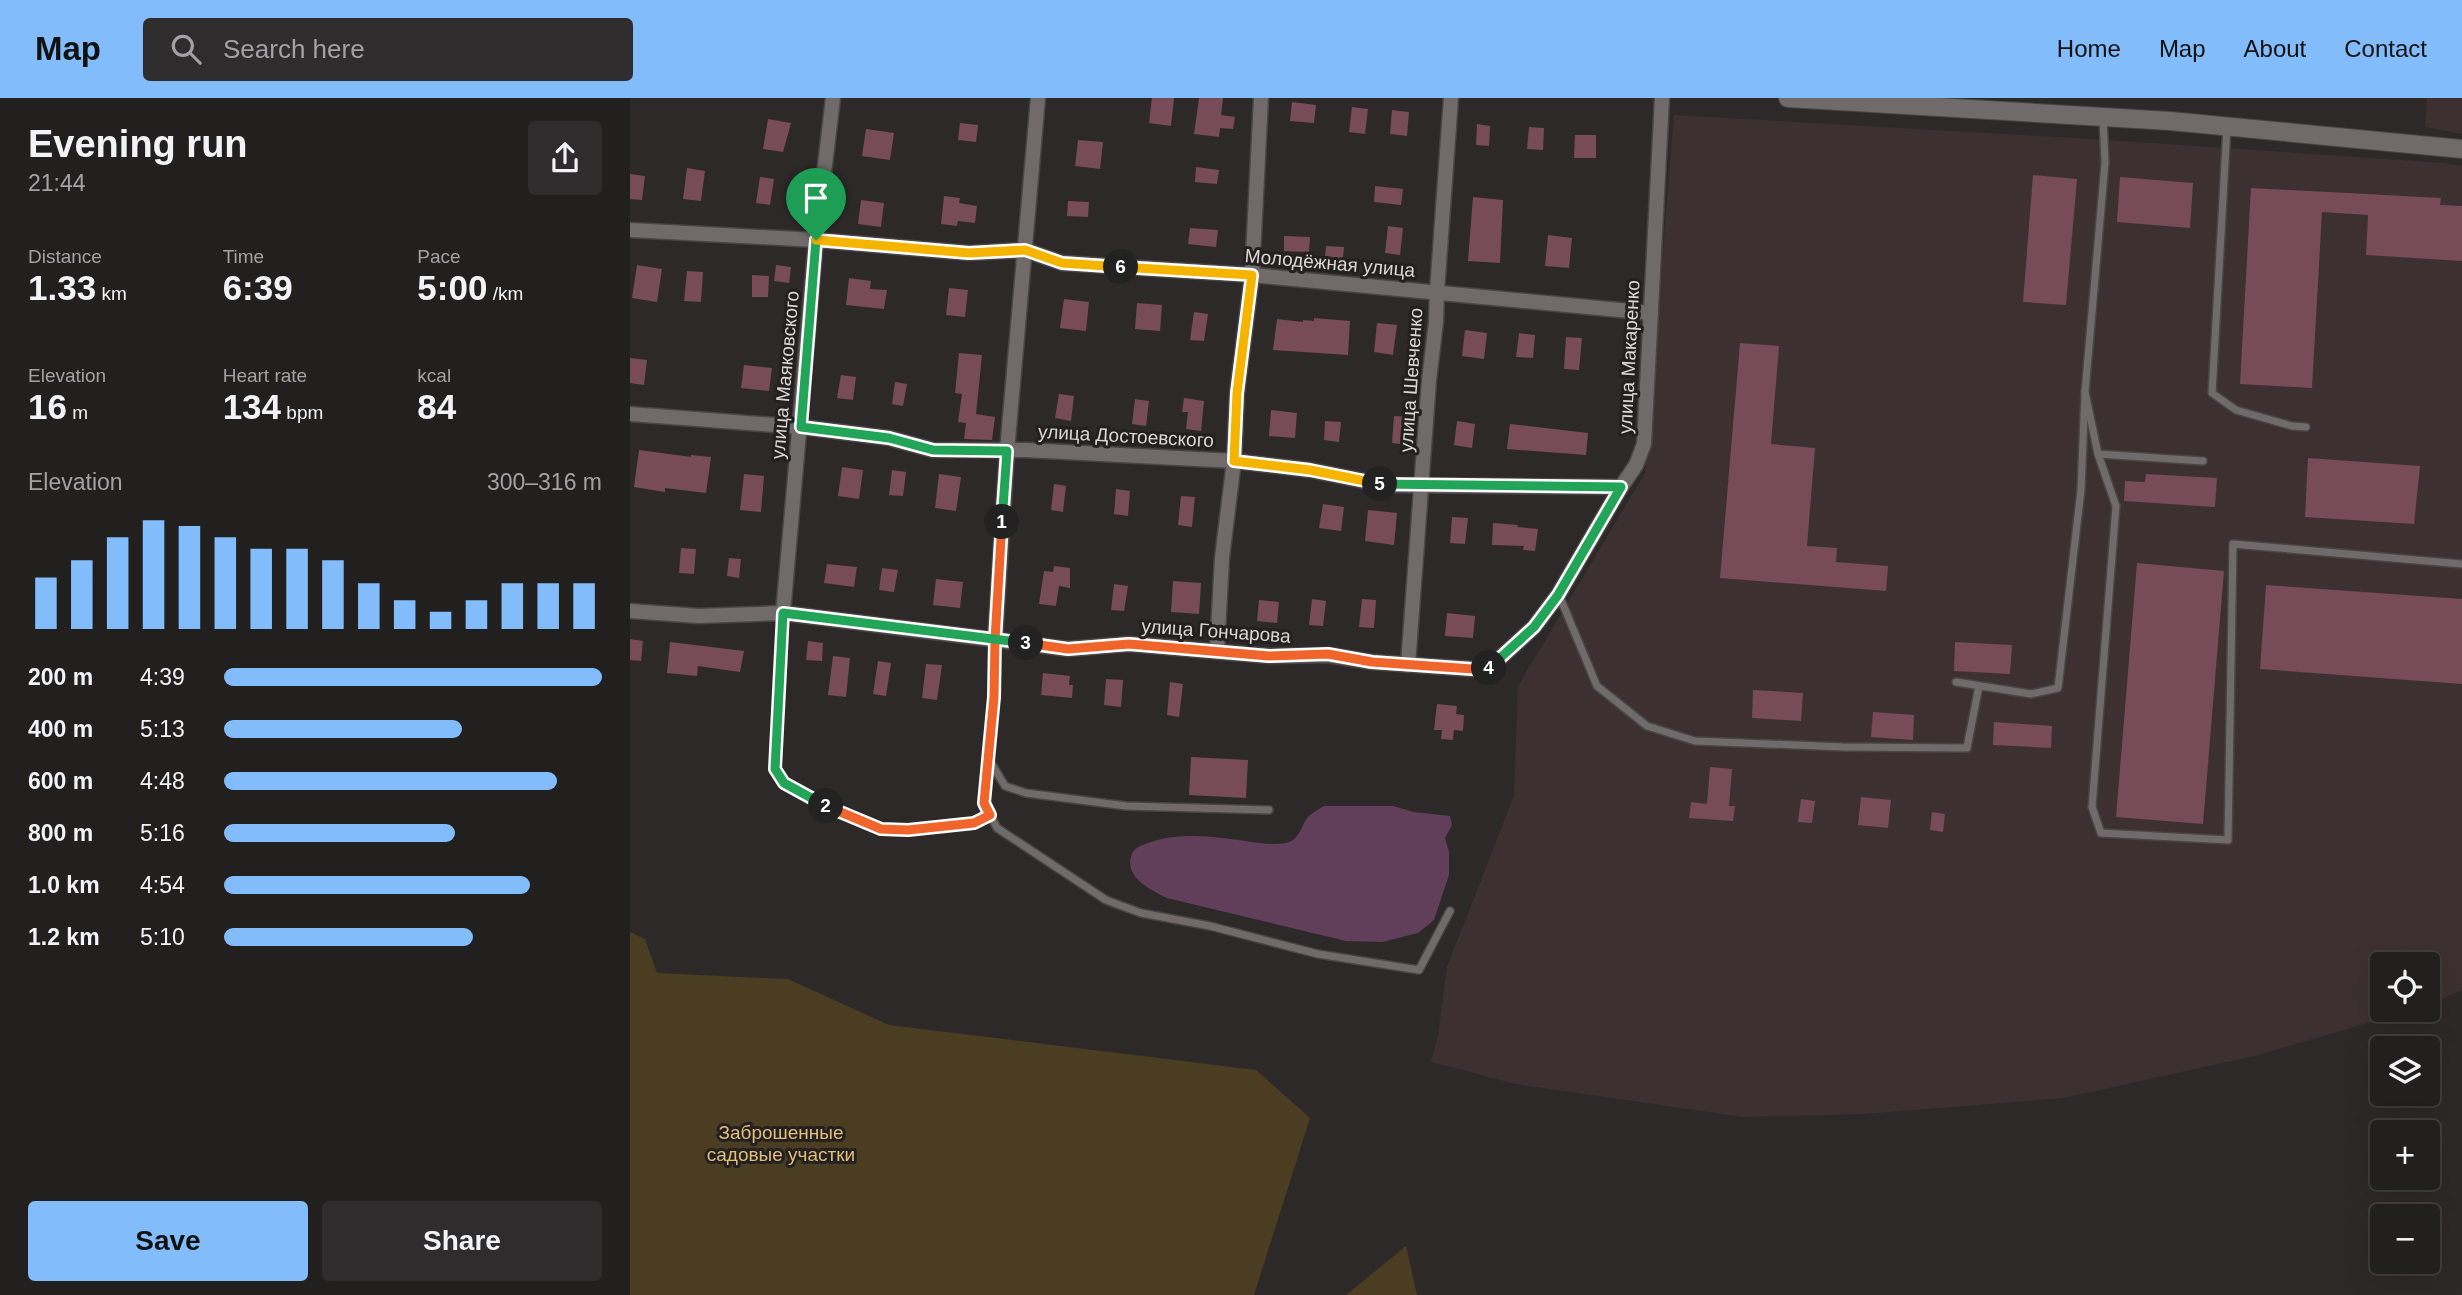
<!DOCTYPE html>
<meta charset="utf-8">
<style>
:root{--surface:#221f1f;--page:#2e2c2c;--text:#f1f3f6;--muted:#a2a2a4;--line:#3f3d3d;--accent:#82bcfa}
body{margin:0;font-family:Helvetica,sans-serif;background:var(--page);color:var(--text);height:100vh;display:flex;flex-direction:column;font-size:26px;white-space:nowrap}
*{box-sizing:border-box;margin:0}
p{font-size:23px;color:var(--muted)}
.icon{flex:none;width:38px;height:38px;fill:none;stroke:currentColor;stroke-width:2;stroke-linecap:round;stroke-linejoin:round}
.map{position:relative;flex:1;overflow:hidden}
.sheet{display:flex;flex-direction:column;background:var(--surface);width:630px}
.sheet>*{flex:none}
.controls{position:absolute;left:1740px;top:854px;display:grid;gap:14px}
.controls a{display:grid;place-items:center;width:70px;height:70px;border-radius:7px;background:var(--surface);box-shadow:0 7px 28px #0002,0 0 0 2px var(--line);font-size:35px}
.pin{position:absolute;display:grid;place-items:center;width:60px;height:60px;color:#fff;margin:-72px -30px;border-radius:50% 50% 50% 0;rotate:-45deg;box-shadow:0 0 7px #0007}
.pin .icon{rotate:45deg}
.km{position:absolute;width:35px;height:35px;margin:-18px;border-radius:50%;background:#222;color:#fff;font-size:19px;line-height:35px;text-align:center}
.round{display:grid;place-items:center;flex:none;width:74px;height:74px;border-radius:7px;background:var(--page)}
.overview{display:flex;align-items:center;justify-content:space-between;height:119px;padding:0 28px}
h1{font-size:38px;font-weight:600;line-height:52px}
.figures{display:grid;grid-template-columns:repeat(3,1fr);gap:10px;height:119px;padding:7px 28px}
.figures div{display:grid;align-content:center}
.figures b{font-size:35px;font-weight:600}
.figures small{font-size:19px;font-weight:400}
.figures p{font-size:19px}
.chart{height:196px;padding:14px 28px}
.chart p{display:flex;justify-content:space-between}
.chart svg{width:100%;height:126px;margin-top:7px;stroke:var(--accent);stroke-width:6}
.button{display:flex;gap:14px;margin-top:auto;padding:14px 28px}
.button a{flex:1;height:80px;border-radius:7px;background:var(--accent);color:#111;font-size:28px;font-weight:600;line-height:80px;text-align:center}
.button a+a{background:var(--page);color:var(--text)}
ul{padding:0 28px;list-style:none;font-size:23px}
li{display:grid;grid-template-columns:112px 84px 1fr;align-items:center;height:52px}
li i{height:18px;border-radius:9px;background:var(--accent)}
header{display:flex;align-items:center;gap:42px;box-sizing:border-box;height:98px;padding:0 35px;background:var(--accent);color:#111}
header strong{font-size:33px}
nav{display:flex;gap:38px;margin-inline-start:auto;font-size:24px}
.search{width:490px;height:63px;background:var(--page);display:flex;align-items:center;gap:18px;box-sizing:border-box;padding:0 24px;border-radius:7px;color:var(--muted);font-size:26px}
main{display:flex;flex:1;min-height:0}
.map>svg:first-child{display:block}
.built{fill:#3c3130}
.green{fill:#4b3d21}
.water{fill:#613f5b}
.building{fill:#774b58}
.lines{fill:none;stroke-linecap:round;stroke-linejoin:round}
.lane-casing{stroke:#494544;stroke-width:10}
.street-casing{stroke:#494544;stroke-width:17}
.secondary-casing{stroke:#494544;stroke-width:20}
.lane{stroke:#706b6a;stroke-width:7}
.street{stroke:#706b6a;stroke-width:14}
.secondary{stroke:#706b6a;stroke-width:18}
.split-1-casing{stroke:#fff;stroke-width:14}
.split-2-casing{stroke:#fff;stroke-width:14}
.split-3-casing{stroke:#fff;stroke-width:14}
.split-4-casing{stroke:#fff;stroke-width:14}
.split-5-casing{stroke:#fff;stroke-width:14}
.split-6-casing{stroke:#fff;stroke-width:14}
.split-7-casing{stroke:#fff;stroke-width:14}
.split-1{stroke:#22a559;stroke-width:9}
.split-2{stroke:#f0652b;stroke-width:9}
.split-3{stroke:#22a559;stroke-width:9}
.split-4{stroke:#f0652b;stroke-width:9}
.split-5{stroke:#22a559;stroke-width:9}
.split-6{stroke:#f5b400;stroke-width:9}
.split-7{stroke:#f5b400;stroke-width:9}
.labels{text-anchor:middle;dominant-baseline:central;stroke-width:6;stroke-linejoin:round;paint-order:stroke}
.street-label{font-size:19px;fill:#dad7d6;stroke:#23201f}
.park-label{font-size:19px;fill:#e0bd7b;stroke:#23201f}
</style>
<header>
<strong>Map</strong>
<div class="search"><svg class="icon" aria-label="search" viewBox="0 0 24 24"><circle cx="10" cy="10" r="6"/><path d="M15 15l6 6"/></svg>Search here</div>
<nav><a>Home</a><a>Map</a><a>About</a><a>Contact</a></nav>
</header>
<main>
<section class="sheet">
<div class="overview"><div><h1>Evening run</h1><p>21:44</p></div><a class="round"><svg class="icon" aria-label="share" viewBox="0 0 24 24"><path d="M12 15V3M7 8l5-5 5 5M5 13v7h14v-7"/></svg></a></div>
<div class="figures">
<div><p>Distance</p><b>1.33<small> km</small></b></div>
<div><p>Time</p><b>6:39</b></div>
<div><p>Pace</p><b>5:00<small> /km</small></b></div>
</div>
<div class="figures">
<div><p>Elevation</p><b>16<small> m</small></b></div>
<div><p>Heart rate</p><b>134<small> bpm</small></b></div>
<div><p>kcal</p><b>84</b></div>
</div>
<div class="chart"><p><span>Elevation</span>300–316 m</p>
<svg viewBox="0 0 160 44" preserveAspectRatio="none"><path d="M5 44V26M15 44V20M25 44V12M35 44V6M45 44V8M55 44V12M65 44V16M75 44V16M85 44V20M95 44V28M105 44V34M115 44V38M125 44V34M135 44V28M145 44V28M155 44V28"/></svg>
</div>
<ul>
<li><b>200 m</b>4:39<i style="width:100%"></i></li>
<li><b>400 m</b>5:13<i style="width:63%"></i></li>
<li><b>600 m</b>4:48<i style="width:88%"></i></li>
<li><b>800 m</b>5:16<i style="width:61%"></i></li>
<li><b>1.0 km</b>4:54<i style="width:81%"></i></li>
<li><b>1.2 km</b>5:10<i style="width:66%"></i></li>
</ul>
<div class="button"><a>Save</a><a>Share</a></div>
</section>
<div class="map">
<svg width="1832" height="1197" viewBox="0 0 1832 1197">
<rect width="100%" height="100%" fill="#2d2929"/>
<g class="built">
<polygon points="1797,0 1832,0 1832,36 1795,29"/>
<polygon points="1044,17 1462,41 1814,65 1832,68 1832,892 1797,908 1797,866 1752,866 1752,912 1783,912 1628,957 1434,1000 1233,1016 1113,1019 886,986 801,964 808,937 817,869 884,698 888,588 1015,375"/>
</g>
<g class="green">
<polygon points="0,834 15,841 27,875 158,881 259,927 626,972 680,1020 624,1197 0,1197"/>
<polygon points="776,1148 787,1197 716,1197"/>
</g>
<path class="water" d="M694 708H763L784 714 820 718 822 727 815 740 819 754V777L804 822 788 835 752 844 716 843 537 800C522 792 495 780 501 759 503 749 512 747 521 744 548 735 580 738 608 742 624 744 640 748 656 745 671 742 671 725 680 717 684 714 689 711 694 708Z"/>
<g class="building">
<polygon points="522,0 544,0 541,28 519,25"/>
<polygon points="569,0 593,0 591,17 605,19 603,31 590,30 589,39 564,36"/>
<polygon points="662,4 686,7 684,25 660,23"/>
<polygon points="722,9 738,11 735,36 719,34"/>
<polygon points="762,12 779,14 777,38 760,36"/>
<polygon points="138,21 161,25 153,54 133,51"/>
<polygon points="330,25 348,27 346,44 328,42"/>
<polygon points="847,26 860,28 859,48 846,47"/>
<polygon points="899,29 914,30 913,52 897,51"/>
<polygon points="236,31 264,35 260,62 232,58"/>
<polygon points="945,37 966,37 966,60 944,60"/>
<polygon points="448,42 473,44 470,71 445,68"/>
<polygon points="566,69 589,72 587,86 565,84"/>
<polygon points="57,70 75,73 71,103 53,101"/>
<polygon points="0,76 15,78 12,102 0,101"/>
<polygon points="1403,77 1447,81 1436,207 1393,204"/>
<polygon points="130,79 144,81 140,107 126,105"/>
<polygon points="1490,79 1563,85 1560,130 1487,124"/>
<polygon points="745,88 773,91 771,107 744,104"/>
<polygon points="1621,90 1811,100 1810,107 1832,108 1832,163 1736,157 1738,117 1692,114 1682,290 1610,286"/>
<polygon points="314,98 330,100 329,105 347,108 345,125 328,123 327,128 311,126"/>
<polygon points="843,99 873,102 870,165 838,163"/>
<polygon points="231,102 254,105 251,129 228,126"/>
<polygon points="438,103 459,104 458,119 437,118"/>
<polygon points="758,128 773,130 770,157 755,155"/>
<polygon points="560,130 588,132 586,149 558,146"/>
<polygon points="918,137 942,140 939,170 915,168"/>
<polygon points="654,138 680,139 679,154 654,153"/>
<polygon points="696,148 714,149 712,171 694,170"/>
<polygon points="7,167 32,171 27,204 2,200"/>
<polygon points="146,167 161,169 159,185 144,183"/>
<polygon points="57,173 73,174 71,204 54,203"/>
<polygon points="122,177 139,178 138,199 122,199"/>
<polygon points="219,180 241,183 240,191 257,192 254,211 216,207"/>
<polygon points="319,190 338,192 335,219 316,217"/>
<polygon points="434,201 459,204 456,233 430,230"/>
<polygon points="507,205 532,207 530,233 505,231"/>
<polygon points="564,214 578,216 574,243 560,242"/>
<polygon points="684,220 720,223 718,257 643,252 647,221 673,224 673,222 684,223"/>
<polygon points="747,225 767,227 763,257 744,254"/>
<polygon points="835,232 857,235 854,261 832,258"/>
<polygon points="889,235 905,237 903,260 886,259"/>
<polygon points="936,239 952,240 949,272 934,271"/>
<polygon points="1110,245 1149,248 1141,346 1185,350 1177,448 1207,450 1206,464 1258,468 1256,493 1090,480"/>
<polygon points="329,255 352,257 346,316 365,319 362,342 334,341 336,325 328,324 332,296 325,295"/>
<polygon points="0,260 17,262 14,287 0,285"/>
<polygon points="114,267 142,270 139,293 111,290"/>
<polygon points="211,277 226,279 223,302 207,300"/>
<polygon points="265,284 277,286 273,308 262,306"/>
<polygon points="429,296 444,298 441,323 425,320"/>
<polygon points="554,300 574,303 571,333 556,331 558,314 552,314"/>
<polygon points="505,301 519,303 516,328 502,326"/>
<polygon points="641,312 667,315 665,340 639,338"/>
<polygon points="764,318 780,319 778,347 762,345"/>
<polygon points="695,323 711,324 709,344 694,342"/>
<polygon points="827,323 845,326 842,350 824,347"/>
<polygon points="880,326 958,335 956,357 877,351"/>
<polygon points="9,352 61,359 61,357 81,359 76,395 35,390 35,394 4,389"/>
<polygon points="1678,360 1790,368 1784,426 1675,419"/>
<polygon points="212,369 233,372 229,401 208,398"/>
<polygon points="262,372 276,374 273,398 259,397"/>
<polygon points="114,376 134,378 131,414 110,412"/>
<polygon points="309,376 331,379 326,413 305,410"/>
<polygon points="1516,376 1587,380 1585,409 1494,403 1495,383 1515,384"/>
<polygon points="424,386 436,388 433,414 421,412"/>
<polygon points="486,391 500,393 498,418 484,416"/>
<polygon points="551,398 565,399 562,429 548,427"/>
<polygon points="693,406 714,409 711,433 689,430"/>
<polygon points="738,412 767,415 764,447 735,443"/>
<polygon points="822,419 838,420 835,446 820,445"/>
<polygon points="863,425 888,427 887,429 908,431 905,453 893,452 894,448 862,447"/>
<polygon points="51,450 66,451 64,476 49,475"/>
<polygon points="99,460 111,461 109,480 97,478"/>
<polygon points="1507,465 1594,473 1573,726 1486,719"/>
<polygon points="197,466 227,469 224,489 194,485"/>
<polygon points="424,468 440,470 440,490 429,488 426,508 409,506 414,473 423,474"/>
<polygon points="252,470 268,472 264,494 249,492"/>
<polygon points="306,481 333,484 330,510 303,507"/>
<polygon points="543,483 571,485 569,516 541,514"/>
<polygon points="484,486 498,488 494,513 481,512"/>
<polygon points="1636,487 1832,501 1832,586 1630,571"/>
<polygon points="682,501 696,503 693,528 679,527"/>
<polygon points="732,501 746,502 744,530 729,529"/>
<polygon points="629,502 649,504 647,525 627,523"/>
<polygon points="817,515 845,518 843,540 815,538"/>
<polygon points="0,541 13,543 11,563 0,562"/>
<polygon points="178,543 193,545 192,563 176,562"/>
<polygon points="40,544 114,553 110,574 68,568 67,578 37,575"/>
<polygon points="1325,544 1382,547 1380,576 1324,573"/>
<polygon points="203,558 220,560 216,599 198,597"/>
<polygon points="248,563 261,565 256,598 243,596"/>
<polygon points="296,566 312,567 307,602 292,600"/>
<polygon points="413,575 440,578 439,587 443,587 442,600 411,597"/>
<polygon points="476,581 493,582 491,609 474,607"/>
<polygon points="540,584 553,586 549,619 537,617"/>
<polygon points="1123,592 1173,595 1171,623 1122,620"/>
<polygon points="807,606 827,608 826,616 834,617 833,633 824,632 823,642 811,641 812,632 804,632"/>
<polygon points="1243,614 1284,617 1283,642 1241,639"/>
<polygon points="1364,624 1422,628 1421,650 1363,647"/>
<polygon points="561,659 618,662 616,700 559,697"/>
<polygon points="1080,669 1102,671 1099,708 1105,708 1103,723 1059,720 1061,704 1077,706"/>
<polygon points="1231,699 1261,702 1258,730 1228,727"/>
<polygon points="1171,701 1185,703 1182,725 1168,724"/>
<polygon points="1302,714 1315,716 1313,734 1300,732"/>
</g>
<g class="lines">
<g class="lane-casing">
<g id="lane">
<polyline points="1597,29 1582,295 1606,312 1662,328 1676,329"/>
<polyline points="1455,294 1468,356 1486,408 1462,709 1471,735 1598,742 1603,446 1832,466"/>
<polyline points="1468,356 1573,363"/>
<polyline points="929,497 967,588 1017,628 1065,643 1213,649 1337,650 1349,588"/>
<polyline points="153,516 145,671 154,686 185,703 251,731 278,732 344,725 360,717"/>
<polyline points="365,542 364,599 358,660 375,688 396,695 496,708 639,712"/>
<polyline points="1326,584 1401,596 1428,590 1451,392 1455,294 1475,65 1473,19"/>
<polyline points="358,660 354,705 367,730 476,802 511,815 580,828 688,856 789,872 820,813"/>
</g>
</g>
<g class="street-casing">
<g id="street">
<polyline points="0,132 186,142 339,155 395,152 432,165 622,177 1021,215"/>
<polyline points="0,316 171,329 259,340 303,352 396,352 604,363 680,372 754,387 991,389"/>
<polyline points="0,513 69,518 153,515 438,551 499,546 639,558 698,557 742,564 857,572 904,529 928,497 991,389 1006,367 1014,346 1032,0"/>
<polyline points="153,515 186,142 203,0"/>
<polyline points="365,542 377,353 408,0"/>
<polyline points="587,552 592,460 604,363 607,295 622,177 631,0"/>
<polyline points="778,567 799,282 806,224 807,193 821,0"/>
</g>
</g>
<g class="secondary-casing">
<polyline id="secondary" points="1158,0 1540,23 1832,51"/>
</g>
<use href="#lane" class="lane"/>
<use href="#street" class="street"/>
<use href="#secondary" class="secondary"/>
</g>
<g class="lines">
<g class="split-1-casing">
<polyline id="split-1" points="186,142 171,329 259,340 303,352 377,353 372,424"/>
</g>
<g class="split-2-casing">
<polyline id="split-2" points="196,708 251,731 278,732 344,725 360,717 354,705 364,599 365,542 372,424"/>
</g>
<g class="split-3-casing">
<polyline id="split-3" points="196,708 154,685 145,671 153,515 396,545"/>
</g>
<g class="split-4-casing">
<polyline id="split-4" points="396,545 438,551 499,546 639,558 698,556 742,564 857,572 859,570"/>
</g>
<g class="split-5-casing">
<polyline id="split-5" points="750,386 991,389 928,497 904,529 859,570"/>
</g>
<g class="split-6-casing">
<polyline id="split-6" points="491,169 622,177 607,295 604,363 680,372 750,386"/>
</g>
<g class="split-7-casing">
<polyline id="split-7" points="186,142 339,155 395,152 432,165 491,169"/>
</g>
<use href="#split-1" class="split-1"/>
<use href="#split-2" class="split-2"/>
<use href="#split-3" class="split-3"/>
<use href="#split-4" class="split-4"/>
<use href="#split-5" class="split-5"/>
<use href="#split-6" class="split-6"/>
<use href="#split-7" class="split-7"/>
</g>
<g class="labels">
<g class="street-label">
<text transform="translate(700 165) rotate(5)">Молодёжная улица</text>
<text transform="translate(999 259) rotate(-87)">улица Макаренко</text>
<text transform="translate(155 277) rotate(-85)">улица Маяковского</text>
<text transform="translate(781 282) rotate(-86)">улица Шевченко</text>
<text transform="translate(496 338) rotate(3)">улица Достоевского</text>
<text transform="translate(586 533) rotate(4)">улица Гончарова</text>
</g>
<g class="park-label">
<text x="151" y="1034">Заброшенные<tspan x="151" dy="22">садовые участки</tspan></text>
</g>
</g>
</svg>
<div class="controls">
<a><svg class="icon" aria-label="locate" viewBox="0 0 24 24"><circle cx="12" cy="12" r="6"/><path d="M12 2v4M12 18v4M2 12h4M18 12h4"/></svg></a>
<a><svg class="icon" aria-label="layers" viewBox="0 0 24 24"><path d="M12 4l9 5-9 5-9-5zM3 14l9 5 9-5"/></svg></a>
<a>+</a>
<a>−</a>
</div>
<div class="pin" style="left:186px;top:142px;background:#1e9e55"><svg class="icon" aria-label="arrive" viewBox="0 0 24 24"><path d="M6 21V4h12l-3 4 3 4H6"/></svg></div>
<b class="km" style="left:372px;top:424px">1</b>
<b class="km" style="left:196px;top:708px">2</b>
<b class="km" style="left:396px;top:545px">3</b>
<b class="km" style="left:859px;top:570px">4</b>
<b class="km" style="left:750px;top:386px">5</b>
<b class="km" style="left:491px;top:169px">6</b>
</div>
</main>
